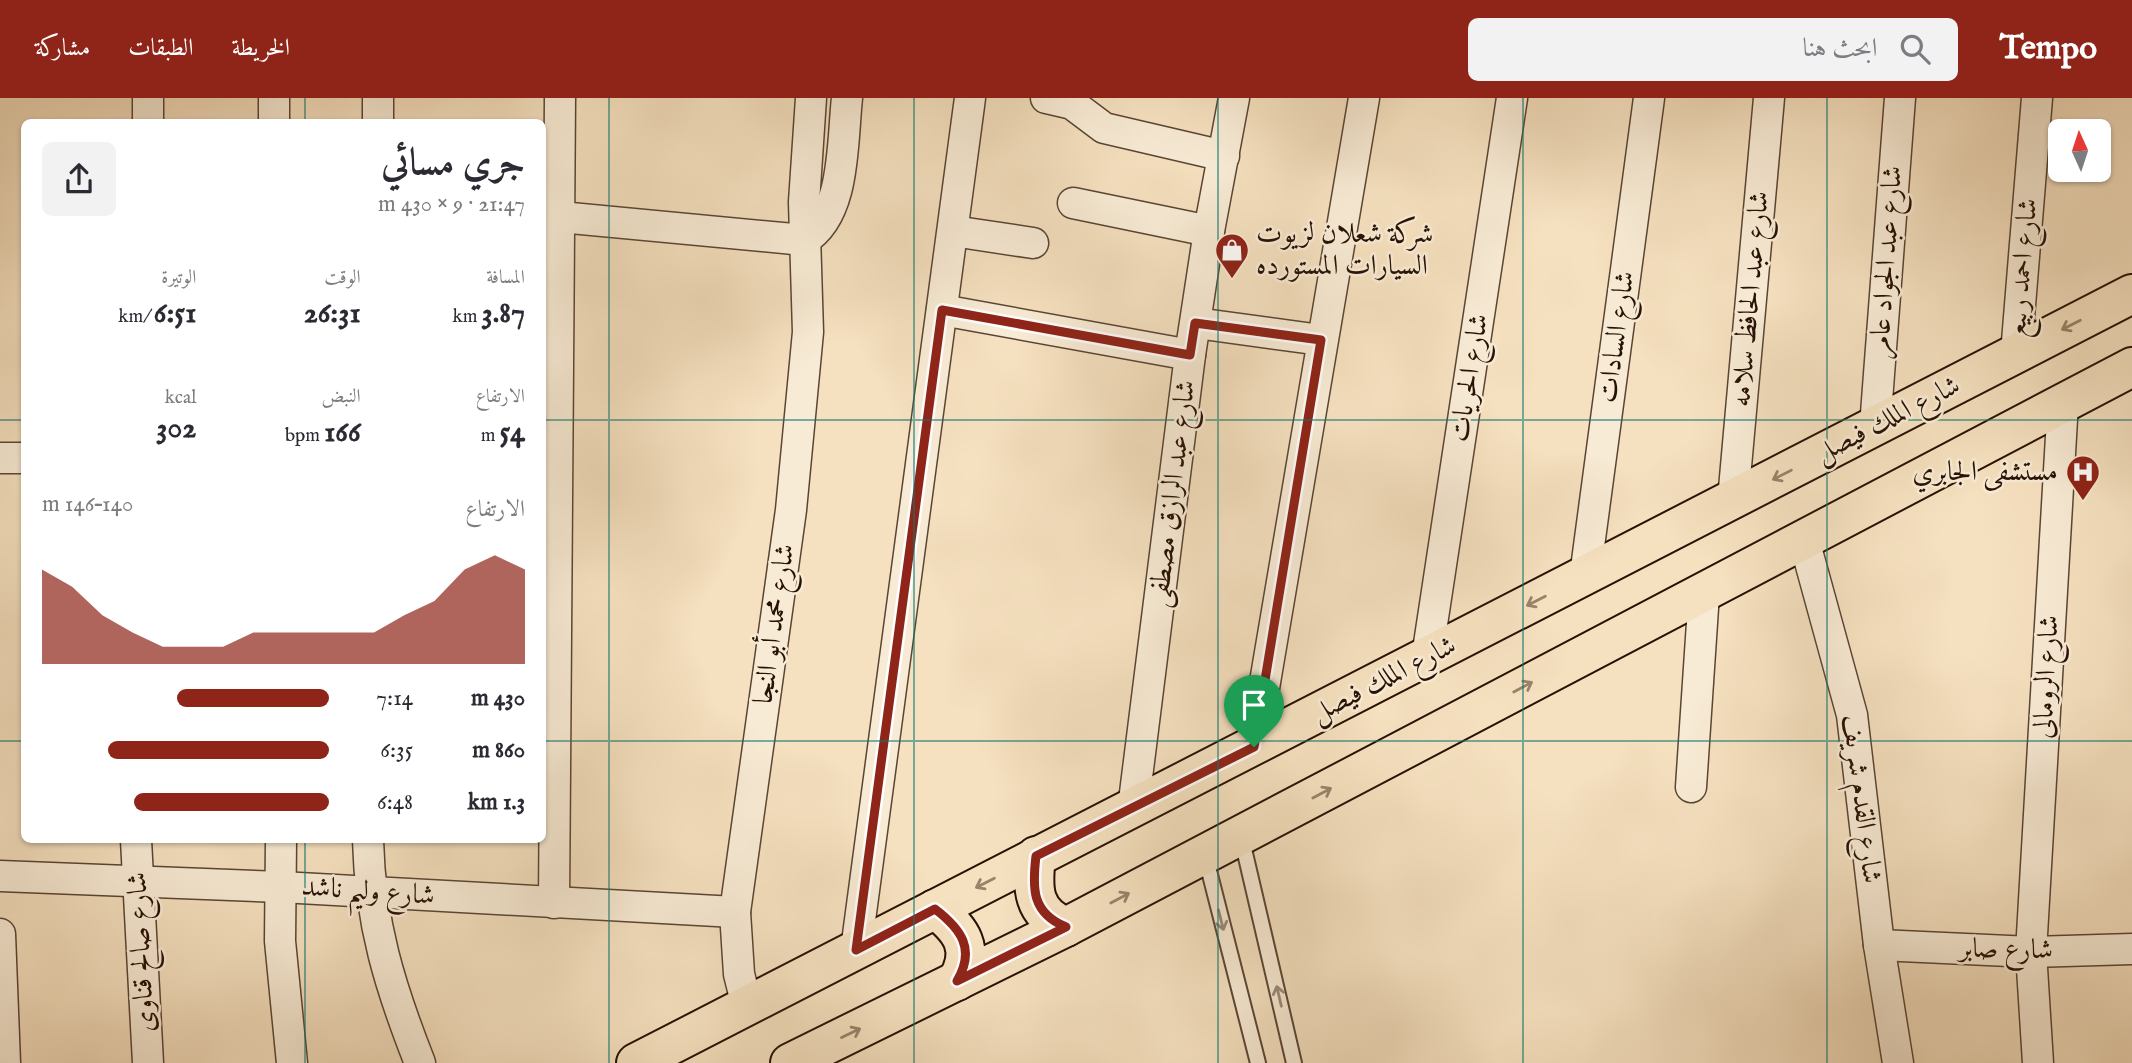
<!DOCTYPE html>
<html lang="ar">
<meta charset="utf-8">
<style>
:root{--surface:#fff;--page:#f2f2f3;--text:#2b2b33;--muted:#7c7c81;--accent:#8f2418}
body{margin:0;font-family:"IM FELL English",Amiri,serif;background:var(--page);color:var(--text);direction:rtl;height:100vh;display:flex;flex-direction:column;font-size:26px;white-space:nowrap}
*{box-sizing:border-box;margin:0}
p{font-size:23px;color:var(--muted)}
.icon{flex:none;width:38px;height:38px;fill:none;stroke:currentColor;stroke-width:2;stroke-linecap:round;stroke-linejoin:round}
.map{position:relative;flex:1;overflow:hidden;direction:ltr}
.drawer{position:absolute;left:21px;top:21px;width:525px;height:724px;display:flex;flex-direction:column;background:var(--surface);border-radius:10px;box-shadow:0 2px 5px #0004;direction:rtl}
.drawer>*{flex:none}
.needle{width:46px;rotate:357deg}
.buttons{position:absolute;left:2048px;top:21px;display:grid;gap:14px}
.buttons a{display:grid;place-items:center;width:63px;height:63px;border-radius:10px;background:var(--surface);box-shadow:0 2px 5px #0004;font-size:35px}
.pin{position:absolute;display:grid;place-items:center;width:60px;height:60px;color:#fff;margin:-72px -30px;border-radius:50% 50% 50% 0;rotate:-45deg;box-shadow:0 0 7px #0007}
.pin .icon{rotate:45deg}
.round{display:grid;place-items:center;flex:none;width:74px;height:74px;border-radius:10px;background:var(--page)}
.head{display:flex;align-items:center;justify-content:space-between;height:119px;padding:0 21px}
h1{font-size:38px;font-weight:700;line-height:52px}
.stats{display:grid;grid-template-columns:repeat(3,1fr);gap:10px;height:119px;padding:7px 21px}
.stats div{display:grid;align-content:center}
.stats b{font-size:30px;font-weight:700}
.stats small{font-size:19px;font-weight:400}
.stats p{font-size:19px}
.chart{height:196px;padding:14px 21px}
.chart p{display:flex;justify-content:space-between}
.chart svg{width:100%;height:126px;margin-top:7px;fill:var(--accent);opacity:.7}
ul{padding:0 21px;list-style:none;font-size:23px}
li{display:grid;grid-template-columns:112px 84px 1fr;align-items:center;height:52px}
li i{height:18px;border-radius:9px;background:var(--accent)}
header{display:flex;align-items:center;gap:42px;box-sizing:border-box;height:98px;padding:0 35px;background:var(--accent);color:#fff}
header strong{font-size:33px}
nav{display:flex;gap:38px;margin-inline-start:auto;font-size:24px}
.search{width:490px;height:63px;background:var(--page);display:flex;align-items:center;gap:18px;box-sizing:border-box;padding:0 24px;border-radius:10px;color:var(--muted);font-size:26px}
.map>svg:first-child{display:block}
.lines{fill:none;stroke-linecap:round;stroke-linejoin:round}
.lane-casing{stroke:#5a4534;stroke-width:18}
.street-casing{stroke:#5a4534;stroke-width:33}
.primary-casing{stroke:#271105;stroke-width:42}
.lane{stroke:#f8ebd5;stroke-width:14}
.street{stroke:#f8ebd5;stroke-width:30}
.primary{stroke:#f5e0bf;stroke-width:38}
.oneway{stroke:#98836b}
.oneway2{stroke:#9a8977}
.route-casing{stroke:#fff;stroke-width:14}
.route{stroke:#8f2418;stroke-width:9}
.grid{fill:none;stroke:#0f766e;stroke-width:2;stroke-opacity:0.55}
.labels{text-anchor:middle;dominant-baseline:central;stroke-width:5;stroke-linejoin:round;paint-order:stroke}
.poi-label{font-size:28px;fill:#271105;stroke:#f8ebd5;text-anchor:start}
.street-label{font-size:28px;fill:#271105;stroke:#f8ebd5}
</style>
<header>
<strong>Tempo</strong>
<div class="search"><svg class="icon" aria-label="search" viewBox="0 0 24 24"><circle cx="10" cy="10" r="6"/><path d="M15 15l6 6"/></svg>ابحث هنا</div>
<nav><a>الخريطة</a><a>الطبقات</a><a>مشاركة</a></nav>
</header>
<div class="map">
<svg width="2132" height="965" viewBox="0 0 2132 965">
<rect width="100%" height="100%" fill="#f5e0bf"/>
<filter id="stains"><feTurbulence type="fractalNoise" baseFrequency=".00286" numOctaves="4"/><feColorMatrix values="0 0 0 0 .2 0 0 0 0 .09 0 0 0 0 .02 0 0 0 .5 -.17"/></filter>
<radialGradient id="worn" r=".72"><stop offset=".6" stop-color="#630" stop-opacity="0"/><stop offset="1" stop-color="#630" stop-opacity=".3"/></radialGradient>
<g class="lines">
<g class="lane-casing">
<g id="lane">
<polyline points="1241,738 1294,965"/>
<polyline points="1205,757 1258,965"/>
</g>
</g>
<g class="street-casing">
<g id="street">
<polyline points="274,0 274,24"/>
<polyline points="378,0 378,24"/>
<polyline points="1046,0 1072,6 1104,30 1224,58"/>
<polyline points="148,24 148,0"/>
<polyline points="1073,105 1209,133"/>
<path d="M560 119 804 142C846 117 842 45 847 0"/>
<polyline points="953,133 1033,145"/>
<polyline points="942,212 1190,257"/>
<polyline points="1196,225 1321,242"/>
<polyline points="2016,256 2037,0"/>
<polyline points="1875,329 1900,0"/>
<polyline points="0,360 24,360"/>
<polyline points="1733,402 1769,0"/>
<polyline points="1804,442 1852,617 1879,847 1898,965"/>
<polyline points="1585,478 1649,0"/>
<polyline points="1427,559 1512,0"/>
<polyline points="1254,649 1364,0"/>
<polyline points="1691,689 1704,495"/>
<polyline points="1133,711 1190,257 1209,133 1234,0"/>
<polyline points="136,742 148,965"/>
<polyline points="281,742 280,843 292,965"/>
<path d="M368 742C370 825 390 889 420 965"/>
<polyline points="0,778 281,789 735,814"/>
<polyline points="554,805 560,0"/>
<polyline points="0,836 5,965"/>
<polyline points="1879,847 2031,854 2132,851"/>
<polyline points="856,852 970,0"/>
<polyline points="747,908 739,876 735,814 791,412 808,234 804,104 811,0"/>
<polyline points="2038,965 2031,854 2063,304"/>
</g>
</g>
<g class="primary-casing">
<g id="primary">
<path d="M1036 758C1032 791 1032 815 1066 829"/>
<path d="M935 811C961 831 976 851 957 883"/>
<polyline points="636,965 2132,196"/>
<polyline points="790,965 1066,829 2132,269"/>
</g>
</g>
<use href="#lane" class="lane"/>
<use href="#street" class="street"/>
<use href="#primary" class="primary"/>
</g>
<defs><path id="oneway-shaft" d="M-6 0H5M1.5-3L5.5 0L1.5 3" fill="none" stroke-width="1.6" stroke-linecap="round" stroke-linejoin="round" transform="scale(1.75)"/></defs>
<g class="oneway">
<use href="#oneway-shaft" transform="translate(2071 227) rotate(153)"/>
<use href="#oneway-shaft" transform="translate(1782 377) rotate(153)"/>
<use href="#oneway-shaft" transform="translate(1536 503) rotate(153)"/>
<use href="#oneway-shaft" transform="translate(1523 589) rotate(-28)"/>
<use href="#oneway-shaft" transform="translate(1322 695) rotate(-28)"/>
<use href="#oneway-shaft" transform="translate(985 785) rotate(153)"/>
<use href="#oneway-shaft" transform="translate(1120 800) rotate(-28)"/>
<use href="#oneway-shaft" transform="translate(851 935) rotate(-26)"/>
</g>
<g class="oneway2">
<use href="#oneway-shaft" transform="translate(1221 822) rotate(76)"/>
<use href="#oneway-shaft" transform="translate(1279 898) rotate(-103)"/>
</g>
<g class="lines">
<g class="route-casing">
<path id="route" d="M942 212 1190 257 1195 225 1321 242 1254 649 1036 758C1032 791 1032 815 1066 829L957 883C976 851 961 831 935 811L856 852Z"/>
</g>
<use href="#route" class="route"/>
</g>
<path class="grid" d="M305 0V24M609 0V965M914 0V965M1218 0V965M1523 0V965M1827 0V965M0 322H24M542 322H2132M0 643H24M542 643H2132M305 742V965"/>
<defs>
<g id="shop-pin" transform="scale(1.75)"><path d="M0 17L-7.5 6A9.5 9.5 0 1 1 7.5 6Z" fill="#8f2418" stroke="#f8ebd5"/><path d="M-5-2.5h2.3a2.7 3.5 0 0 1 5.4 0H5L5.5 6h-11ZM-1.5-2.5h3a1.5 2.3 0 0 0-3 0Z" fill="#fff"/></g>
<g id="hospital-pin" transform="scale(1.75)"><path d="M0 17L-7.5 6A9.5 9.5 0 1 1 7.5 6Z" fill="#8f2418" stroke="#f8ebd5"/><path d="M-5-5h3v3.5h4V-5h3V5h-3V1.5h-4V5h-3Z" fill="#fff"/></g>
</defs>
<g fill-rule="evenodd">
<use href="#shop-pin" x="1232" y="152"/>
<use href="#hospital-pin" x="2083" y="374"/>
</g>
<g class="labels">
<g class="poi-label">
<text x="1256" y="136">شركة شعلان لزيوت<tspan x="1256" dy="32">السيارات المستورده</tspan></text>
<text x="2058" y="374" text-anchor="end">مستشفى الجابري</text>
</g>
<g class="street-label">
<text transform="translate(1887 164) rotate(-86)">شارع عبد الجواد عامر</text>
<text transform="translate(2023 170) rotate(-85)">شارع احمد ربيع</text>
<text transform="translate(1751 201) rotate(-85)">شارع عبد الحافظ سلامه</text>
<text transform="translate(1617 239) rotate(-82)">شارع السادات</text>
<text transform="translate(1470 280) rotate(-81)">شارع الحريات</text>
<text transform="translate(1888 322) rotate(-27)">شارع الملك فيصل</text>
<text transform="translate(1173 396) rotate(-83)">شارع عبد الرازق مصطفى</text>
<text transform="translate(775 526) rotate(-82)">شارع محمد أبو النجا</text>
<text transform="translate(2047 579) rotate(-87)">شارع الرومالى</text>
<text transform="translate(1384 582) rotate(-27)">شارع الملك فيصل</text>
<text transform="translate(1861 701) rotate(83)">شارع القدم شريف</text>
<text transform="translate(368 794) rotate(4)">شارع وليم ناشد</text>
<text transform="translate(2006 852) rotate(1)">شارع صابر</text>
<text transform="translate(142 854) rotate(-93)">شارع صالح قناوى</text>
</g>
</g>
<rect width="100%" height="100%" filter="url(#stains)"/>
<rect width="100%" height="100%" fill="url(#worn)"/>
</svg>
<div class="buttons">
<a><svg class="needle" viewBox="-14 -14 28 28"><path d="M0-13l5 13h-10z" fill="#e53935"/><path d="M0 13l5-13h-10z" fill="#7c7c81"/></svg></a>
</div>
<div class="pin" style="left:1254px;top:649px;background:#1e9e55"><svg class="icon" aria-label="arrive" viewBox="0 0 24 24"><path d="M6 21V4h12l-3 4 3 4H6"/></svg></div>
<section class="drawer">
<div class="head"><div><h1>جري مسائي</h1><p>21:47 · 9 × 430 m</p></div><a class="round"><svg class="icon" aria-label="share" viewBox="0 0 24 24"><path d="M12 15V3M7 8l5-5 5 5M5 13v7h14v-7"/></svg></a></div>
<div class="stats">
<div><p>المسافة</p><b>3.87<small> km</small></b></div>
<div><p>الوقت</p><b>26:31</b></div>
<div><p>الوتيرة</p><b>6:51<small> /km</small></b></div>
</div>
<div class="stats">
<div><p>الارتفاع</p><b>54<small> m</small></b></div>
<div><p>النبض</p><b>166<small> bpm</small></b></div>
<div><p>kcal</p><b>302</b></div>
</div>
<div class="chart"><p><span>الارتفاع</span>140–146 m</p>
<svg viewBox="0 0 160 44" preserveAspectRatio="none"><path d="M0 44V11L10 17L20 27L30 33L40 38L50 38L60 38L70 33L80 33L90 33L100 33L110 33L120 27L130 22L140 11L150 6L160 11V44z"/></svg>
</div>
<ul>
<li><b>430 m</b>7:14<i style="width:53%"></i></li>
<li><b>860 m</b>6:35<i style="width:77%"></i></li>
<li><b>1.3 km</b>6:48<i style="width:68%"></i></li>
</ul>
</section>
</div>
